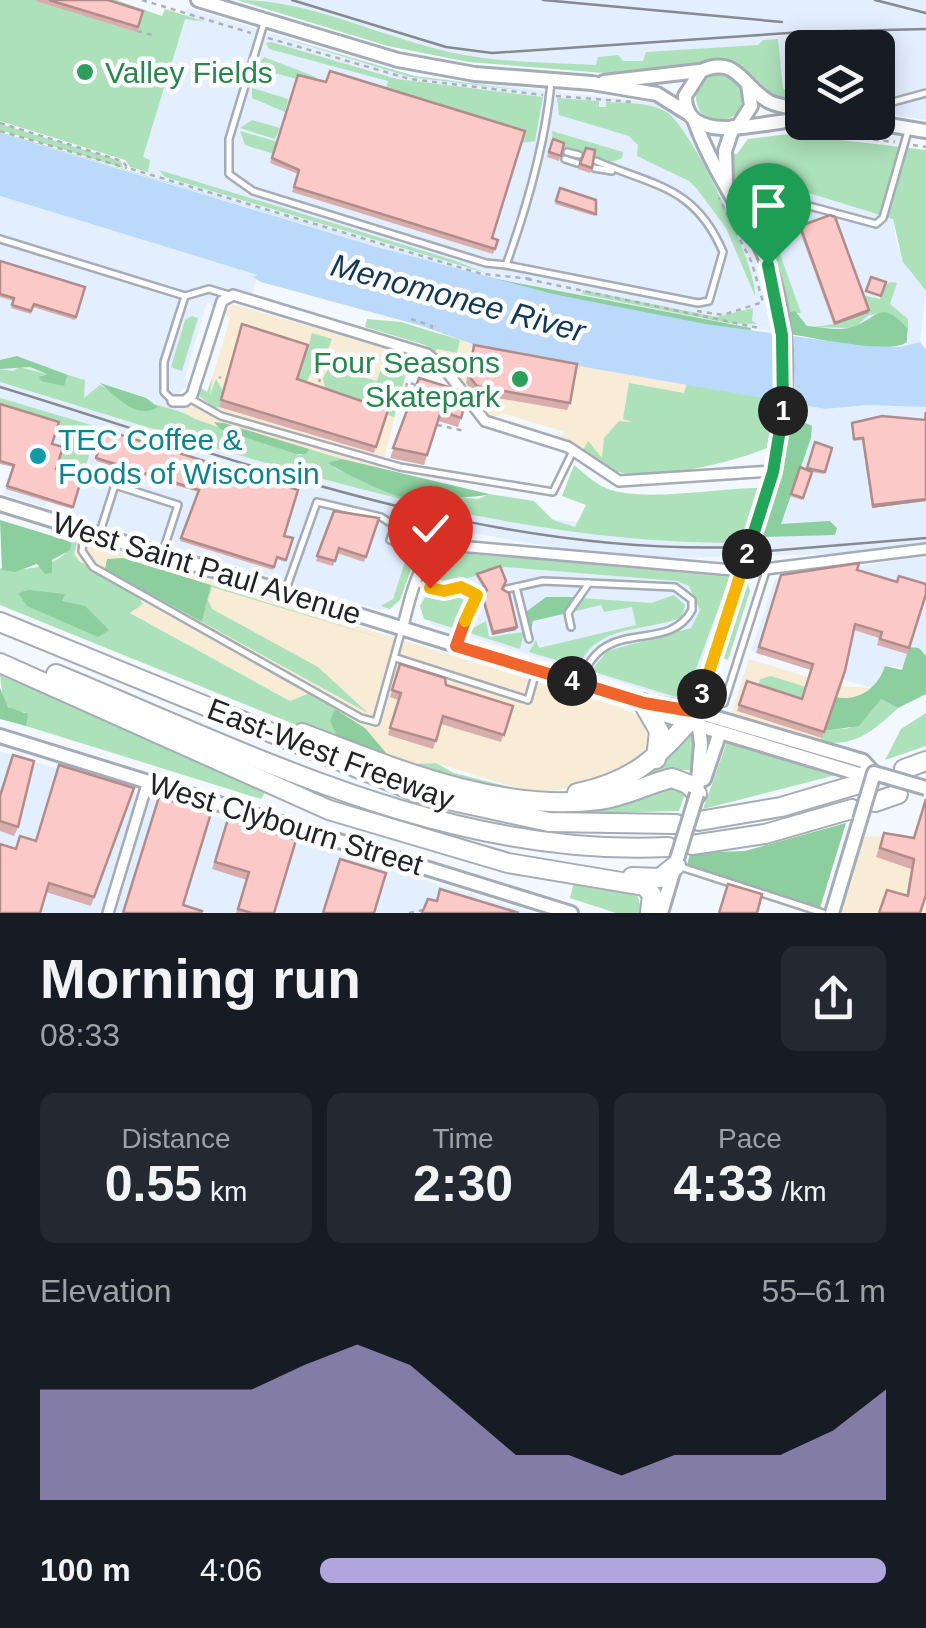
<!DOCTYPE html>
<meta charset="utf-8">
<style>
:root{--surface:#171b24;--page:#242831;--text:#f1f3f6;--muted:#9ea1a6;--accent:#b1a5dd}
body{margin:0;font-family:Helvetica,sans-serif;background:var(--page);color:var(--text);height:100vh;display:flex;flex-direction:column;font-size:38px;white-space:nowrap}
*{box-sizing:border-box;margin:0}
p{font-size:32px;color:var(--muted)}
.icon{flex:none;width:55px;height:55px;fill:none;stroke:currentColor;stroke-width:2;stroke-linecap:round;stroke-linejoin:round}
.map{position:relative;height:913px;overflow:hidden}
.panel{display:flex;flex-direction:column;background:var(--surface);flex:1}
.panel>*{flex:none}
.fabs{position:absolute;left:785px;top:30px;display:grid;gap:20px}
.fabs a{display:grid;place-items:center;width:110px;height:110px;border-radius:15px;background:var(--surface);box-shadow:0 5px 25px #0003;font-size:50px}
.pin{position:absolute;display:grid;place-items:center;width:85px;height:85px;color:#fff;margin:-102px -42px;border-radius:50% 50% 50% 0;rotate:-45deg;box-shadow:0 0 10px #0007}
.pin .icon{rotate:45deg}
.km{position:absolute;width:50px;height:50px;margin:-25px;border-radius:50%;background:#222;color:#fff;font-size:28px;line-height:50px;text-align:center}
.round{display:grid;place-items:center;flex:none;width:105px;height:105px;border-radius:15px;background:var(--page)}
.summary{display:flex;align-items:center;justify-content:space-between;height:170px;padding:0 40px}
h1{font-size:55px;font-weight:700;line-height:75px}
.figures{display:grid;grid-template-columns:repeat(3,1fr);gap:15px;height:170px;padding:10px 40px}
.figures div{display:grid;align-content:center;border-radius:15px;background:var(--page);text-align:center}
.figures b{font-size:50px;font-weight:700}
.figures small{font-size:28px;font-weight:400}
.figures p{font-size:28px}
.chart{height:280px;padding:20px 40px}
.chart p{display:flex;justify-content:space-between}
.chart svg{width:100%;height:180px;margin-top:10px;fill:var(--accent);opacity:.7}
ul{padding:0 40px;list-style:none;font-size:32px}
li{display:grid;grid-template-columns:160px 120px 1fr;align-items:center;height:75px}
li i{height:25px;border-radius:12px;background:var(--accent)}
.map>svg:first-child{display:block}
.commercial{fill:#f8ecd7}
.built{fill:#e3eeff}
.green{fill:#ade1ba}
.forest{fill:#8cce9e}
.water{fill:#bad9fb}
.lines{fill:none;stroke-linecap:round;stroke-linejoin:round}
.lane-casing{stroke:#a5acb6;stroke-width:10}
.street-casing{stroke:#a5acb6;stroke-width:14}
.secondary-casing{stroke:#a5acb6;stroke-width:18}
.highway-casing{stroke:#a5acb6;stroke-width:22}
.path{stroke:#adb1b6;stroke-width:2.5;stroke-dasharray:5 5;stroke-linecap:butt}
.lane{stroke:#fff;stroke-width:5}
.street{stroke:#fff;stroke-width:9}
.secondary{stroke:#fff;stroke-width:12}
.highway{stroke:#fff;stroke-width:18}
.rail{stroke:#86898e;stroke-width:2.5}
.secondary-bridge-casing{stroke:#a5acb6;stroke-width:18;stroke-linecap:butt}
.secondary-bridge{stroke:#fff;stroke-width:12}
.wall{fill:#d8adab}
.shaded-wall{fill:#b08d8b}
.building{fill:#fbc9c7;stroke:#b08d8b;stroke-width:2.5}
.split-1-casing{stroke:#fff;stroke-width:20}
.split-2-casing{stroke:#fff;stroke-width:20}
.split-3-casing{stroke:#fff;stroke-width:20}
.split-4-casing{stroke:#fff;stroke-width:20}
.split-5-casing{stroke:#fff;stroke-width:20}
.split-6-casing{stroke:#fff;stroke-width:20}
.split-1{stroke:#22a559;stroke-width:12}
.split-2{stroke:#22a559;stroke-width:12}
.split-3{stroke:#f5b400;stroke-width:12}
.split-4{stroke:#f0652b;stroke-width:12}
.split-5{stroke:#f0652b;stroke-width:12}
.split-6{stroke:#f5b400;stroke-width:12}
.leisure-dot{fill:#2e9e5b;stroke:#fff;stroke-width:4}
.culture-dot{fill:#0f9aa8;stroke:#fff;stroke-width:4}
.labels{text-anchor:middle;dominant-baseline:central;stroke-width:9;stroke-linejoin:round;paint-order:stroke}
.leisure-label{font-size:30px;fill:#27864d;stroke:#fff;text-anchor:start}
.culture-label{font-size:30px;fill:#0d838f;stroke:#fff;text-anchor:start}
.street-label{font-size:30px;fill:#212327;stroke:#fff}
.water-label{font-size:32px;font-style:italic;fill:#12375a;stroke:#fff}
</style>
<div class="map">
<svg width="926" height="913" viewBox="0 0 926 913">
<rect width="100%" height="100%" fill="#f3f8fe"/>
<g class="commercial">
<polygon points="232,304 421,358 418,366 409,364 374,495 177,436 183,408 194,402 201,388 208,392 230,319 224,312"/>
<polygon points="442,332 473,345 687,383 674,428 619,421 604,438 602,465 559,438 564,432 502,413 494,418 486,414 435,353"/>
<polygon points="74,538 618,707 642,717 648,743 637,763 589,784 551,791 526,791 436,763 412,764 387,754 365,728 310,693 290,701 129,612 143,604 67,559"/>
<polygon points="749,659 838,686 872,688 852,699 835,697 820,742 814,741 731,715"/>
<polygon points="924,800 926,913 839,913 862,837 883,836 910,843"/>
</g>
<g class="built">
<polygon points="237,0 926,0 926,120 878,112 878,48 802,48 802,103 776,98 744,68 725,59 617,74 469,62 388,46"/>
<polygon points="187,8 415,76 666,104 691,131 755,261 773,331 706,324 489,280 136,175"/>
<polygon points="738,171 893,219 896,242 909,271 926,291 920,342 900,347 790,334 776,268 733,183"/>
<polygon points="0,196 258,275 252,294 229,288 219,293 213,307 207,302 185,378 190,384 174,396 171,405 183,408 181,418 429,491 557,520 760,537 783,464 791,403 827,409 866,405 926,407 926,542 835,554 661,558 569,550 417,523 390,609 380,610 71,515 97,427 71,420 45,507 4,494 31,408 0,398"/>
<polygon points="459,553 730,577 731,583 690,695 681,701 432,625 420,606 429,575 442,559"/>
<polygon points="926,556 926,669 886,666 872,688 751,651 775,579"/>
<polygon points="0,751 157,799 532,913 0,913"/>
</g>
<g class="green">
<polygon points="0,0 116,0 162,16 165,9 206,22 185,19 143,157 150,160 148,172 130,167 125,160 0,121"/>
<path d="M237 0C307 0 369 32 437 49 489 63 542 62 596 65L598 57 618 55 623 61H643L646 52 758 45 763 40 778 39 783 89H802V103L776 98 744 68 725 59 617 74 469 62 388 46Z"/>
<polygon points="273,35 415,76 543,93 410,77"/>
<polygon points="271,42 397,79 543,97 535,141 521,143 385,93 388,81 269,49 266,43"/>
<polygon points="264,57 316,77 314,84 264,70 258,64"/>
<circle cx="719" cy="98" r="23"/>
<polygon points="252,88 288,99 285,112 252,98"/>
<path d="M557 98 599 101V107H606V102C624 103 652 102 668 113 694 133 757 266 755 296L726 228 697 189 689 181 637 156 638 145 629 136 559 115Z"/>
<polygon points="252,120 280,128 275,139 240,128"/>
<polygon points="0,124 121,161 123,168 0,130"/>
<polygon points="240,131 278,142 274,154 245,145"/>
<polygon points="552,131 623,152 622,158 612,162 559,146 553,141"/>
<polygon points="0,132 481,276 0,133"/>
<polygon points="790,134 926,150 926,291 903,262 893,219 744,173 750,192 739,196 731,177 730,153 737,154 748,139"/>
<polygon points="159,170 453,260 486,273 165,177"/>
<polygon points="758,203 762,203 801,313 787,313 773,259 747,211"/>
<polygon points="892,282 897,283 890,304 908,319 908,334 890,313 869,315 854,328 814,327 834,324 870,309 862,295 880,299 885,284"/>
<polygon points="583,290 717,317 753,308 752,321 757,324 728,323 582,294"/>
<polygon points="192,316 198,318 182,371 171,367 185,320"/>
<polygon points="367,319 401,322 460,340 457,353 437,349 435,353 425,345 365,327"/>
<polygon points="312,333 332,339 319,374 312,371 306,383 282,377 307,351"/>
<polygon points="385,356 420,370 408,366 394,417 326,393 323,378 329,367 377,381"/>
<path d="M19 367 47 374 41 376 66 382 68 375 85 380 84 398 100 385C128 401 182 408 195 419L287 451 300 455 309 449 342 459 334 468 401 497 433 494 478 499 489 494 534 501 553 520 575 527 586 505 562 496 574 465C584 473 594 483 606 488 641 503 718 488 758 488L757 492 741 543C483 544 244 455 0 382V369L13 371Z"/>
<polygon points="212,378 210,395 216,379 223,391 219,407 214,408 198,395 201,388 207,392"/>
<path d="M629 383 684 393 687 383 775 399 767 448C735 462 649 483 615 471 602 467 593 458 583 450L588 441 602 458 604 438 619 421 633 422 623 419Z"/>
<polygon points="0,398 98,427 84,472 58,464 68,428 0,407"/>
<path d="M417 523 460 531V533C440 535 431 546 412 539Z"/>
<path d="M72 542 77 543 74 554 79 561 137 595 143 604 130 613 290 701 310 693 335 709 338 738 412 764 436 763 454 773 526 791 461 783 353 748 0 605V568C23 573 64 566 72 542Z"/>
<polygon points="408,552 416,556 400,600 390,609 381,606 393,599"/>
<polygon points="459,553 730,577 688,691 676,697 591,671 607,651 691,628 700,610 689,586 677,581 505,567 445,585 431,581 435,565"/>
<polygon points="746,579 750,591 728,660 722,658"/>
<polygon points="211,585 394,642 212,587 208,600 212,609 318,667 368,713 202,622"/>
<polygon points="427,594 444,599 466,595 456,629 424,619 420,606"/>
<path d="M674 595 685 605 682 617C644 633 596 623 579 667L529 652 536 640 539 648 636 625 632 607 604 612 601 605 572 612 583 598 651 603Z"/>
<polygon points="486,621 489,637 524,632 520,649 466,632"/>
<polygon points="0,675 160,741 265,792 261,799 26,726 25,712 13,711 3,701"/>
<polygon points="771,676 806,687 800,705 757,691 760,679"/>
<path d="M881 699 898 708C873 731 856 747 820 742L824 731 850 728Z"/>
<polygon points="926,713 926,746 885,760 901,729"/>
<polygon points="689,731 694,733 691,770 670,770 625,785 660,764"/>
<polygon points="727,742 832,774 836,775 703,809"/>
<polygon points="672,784 686,790 679,811 596,813 540,808"/>
<polygon points="574,883 636,891 641,908 639,913 616,913 570,898"/>
</g>
<g class="forest">
<polygon points="481,276 751,328 750,332 586,306 580,300 550,299"/>
<path d="M795 311 807 326C819 327 838 331 849 328 876 322 879 296 907 328V342C887 356 816 338 790 334L787 313Z"/>
<polygon points="17,356 68,375 64,386 41,381 39,377 47,374 30,367 0,369 0,360"/>
<path d="M100 383 146 398 158 407C136 421 115 395 100 383Z"/>
<polygon points="790,416 812,426 811,438 781,524 830,521 837,528 835,535 760,537 783,464"/>
<polygon points="214,422 224,423 309,449 306,454 296,454 220,429"/>
<path d="M342 459 489 494C483 498 408 500 398 496 384 492 339 471 328 463Z"/>
<polygon points="0,520 72,542 70,550 52,560 52,573 45,574 37,564 15,572 2,570"/>
<polygon points="123,558 211,585 202,622 105,569 107,559"/>
<polygon points="29,590 65,594 62,601 85,606 109,630 98,637 27,606 18,593"/>
<polygon points="546,597 574,597 563,614 533,621 531,630 526,612"/>
<path d="M909 647 919 648 926 656V694L898 708 881 699 859 726 824 731 835 697C858 702 877 689 885 666L902 670Z"/>
<polygon points="0,688 8,707 28,714 26,726 0,719"/>
<polygon points="335,709 365,728 387,754 338,738 330,721"/>
<polygon points="846,823 820,908 687,866 690,853 745,851"/>
</g>
<polygon class="water" points="0,133 377,247 553,294 706,324 866,346 900,347 920,342 926,350 926,407 866,405 826,409 492,351 422,326 261,282 253,277 258,275 0,196"/>
<g class="lines">
<g class="lane-casing">
<g id="lane">
<path d="M264 23 229 139V174L253 191 486 263 506 265C527 207 545 144 551 83"/>
<polyline points="878,106 926,93"/>
<polyline points="567,152 579,155"/>
<polyline points="565,159 577,163"/>
<polyline points="594,168 612,171"/>
<polyline points="739,206 756,197 772,196 876,224 883,218 908,131"/>
<polyline points="0,239 185,296 209,289 229,295"/>
<path d="M506 265 698 303 709 301 723 252C695 186 654 186 596 161"/>
<polyline points="189,398 221,416 400,467 553,492 572,453"/>
<polyline points="173,401 164,392 164,362 185,296"/>
<polyline points="100,532 115,485 178,505 163,551"/>
<polyline points="84,533 82,551 93,567 361,718 376,722 402,629"/>
<path d="M416 583C439 590 459 590 480 594"/>
<polyline points="516,587 529,639"/>
<polyline points="286,589 317,502 381,517 395,526 390,540 428,556"/>
<path d="M507 589 543 581 675 587 692 600V610C667 656 603 613 581 681"/>
<polyline points="571,627 568,613 589,583"/>
<polyline points="457,643 477,595"/>
<polyline points="396,658 528,700 536,672"/>
<polyline points="724,703 766,571"/>
<polyline points="678,866 823,913"/>
</g>
</g>
<g class="street-casing">
<g id="street">
<polyline points="173,401 185,401 192,395 222,301 233,295 427,354 444,368 485,421 568,447 619,481 773,471"/>
<polyline points="749,571 926,549"/>
<path d="M402 629C411 599 415 558 447 545L732 570"/>
<polyline points="108,913 148,781"/>
</g>
</g>
<g class="secondary-casing">
<g id="secondary">
<polyline points="198,0 398,60 475,74 592,83 657,94 689,114"/>
<polyline points="604,82 699,71"/>
<path d="M802 109C792 107 780 107 770 102 743 88 737 54 701 71L685 96C685 150 768 119 802 120"/>
<path d="M695 122C711 166 737 203 759 244 798 321 788 420 765 499"/>
<polyline points="871,122 926,131"/>
<polyline points="739,125 751,106 748,84"/>
<polyline points="726,182 725,151 733,127"/>
<polyline points="0,504 643,703 660,714 859,774 874,773"/>
<polyline points="646,703 683,708 863,761 874,773"/>
<polyline points="0,736 571,913"/>
<polyline points="704,779 720,732"/>
<polyline points="697,794 701,744 697,712 737,585"/>
<polyline points="661,913 675,866"/>
<polyline points="832,913 860,820"/>
</g>
</g>
<g class="highway-casing">
<g id="highway">
<polyline points="0,622 421,794 549,822 676,824"/>
<polyline points="0,663 329,810 508,863 645,886 652,895 650,913"/>
<path d="M56 674C253 755 450 858 668 847"/>
<polyline points="643,703 659,731 656,759"/>
<path d="M302 733C394 768 498 813 599 800 625 797 647 784 672 778L688 784 697 794"/>
<polyline points="904,769 926,761"/>
<path d="M577 793C637 781 659 755 697 712"/>
<polyline points="875,802 898,794"/>
<polyline points="699,821 781,807 859,784"/>
<polyline points="692,845 765,834 852,809"/>
<polyline points="632,877 660,878 676,865"/>
</g>
</g>
<g class="path">
<polyline points="142,0 251,33"/>
<polyline points="137,31 152,35"/>
<polyline points="268,38 410,79 543,95"/>
<polyline points="556,96 633,102"/>
<polyline points="0,123 122,161 128,168 482,274 533,279"/>
<polyline points="0,131 127,168"/>
<polyline points="804,132 895,142"/>
<polyline points="913,145 926,147"/>
<polyline points="527,279 759,328"/>
<polyline points="697,311 723,315 763,302 752,263 719,198"/>
<polyline points="411,319 432,326 431,331"/>
<polyline points="416,363 422,369 419,379"/>
<polyline points="219,377 221,378"/>
<polyline points="319,382 320,379"/>
<polyline points="406,388 407,382 416,385"/>
<polyline points="437,425 465,431"/>
<polyline points="409,913 423,910"/>
</g>
<use href="#lane" class="lane"/>
<use href="#street" class="street"/>
<use href="#secondary" class="secondary"/>
<use href="#highway" class="highway"/>
<g class="rail">
<polyline points="292,0 446,47 492,53 804,32 926,29"/>
<polyline points="543,0 782,22"/>
<polyline points="875,0 926,13"/>
<path d="M0 387C239 460 485 556 740 547"/>
<polyline points="756,552 926,538"/>
</g>
<g class="secondary-bridge-casing">
<g id="secondary-bridge">
<polyline points="737,585 765,499"/>
<polyline points="860,820 874,773 926,788"/>
<polyline points="677,859 697,794"/>
</g>
</g>
<use href="#secondary-bridge" class="secondary-bridge"/>
</g>
<g class="wall">
<polygon points="36,0 108,0 143,11 137,32 36,1"/>
<polygon points="298,75 492,238 498,240 493,254 292,192 298,174 270,163"/>
<polygon points="553,139 564,143 559,161 547,157"/>
<polygon points="586,148 592,168 590,173 578,169"/>
<polygon points="560,188 596,214 595,216 555,204"/>
<polygon points="800,226 869,310 868,313 834,325 799,229"/>
<polygon points="0,261 85,287 75,320 33,307 31,314 11,308 14,301 0,297"/>
<polygon points="240,331 297,379 388,410 374,453 219,407"/>
<polygon points="474,345 570,403 567,410 474,394 466,383"/>
<polygon points="419,378 461,418 458,427 438,421 424,465 390,458"/>
<polygon points="0,404 52,444 56,469 82,477 72,509 6,489 13,467 0,464"/>
<polygon points="852,423 926,501 872,508 862,440 854,441"/>
<polygon points="105,430 284,536 293,538 285,562 277,559 273,570 180,541 198,492 96,461"/>
<polygon points="815,442 832,448 824,474 812,472 802,500 790,496 800,467 807,470"/>
<polygon points="334,511 379,518 364,562 337,553 333,566 316,561"/>
<polygon points="857,570 926,594 907,654 877,645 879,638 854,630 845,671 822,738 737,711 747,681 802,699 811,670 756,653 781,575"/>
<polygon points="477,574 502,589 516,630 492,635 482,600 486,592 476,576"/>
<polygon points="400,664 446,685 513,706 501,742 441,724 433,749 388,735 398,700 390,697"/>
<polygon points="134,788 91,906 46,892 15,849 35,841"/>
<polygon points="0,794 18,827 14,836 0,831"/>
<polygon points="228,819 274,913 236,913 247,880 212,869"/>
<polygon points="884,833 914,838 926,896 906,896 911,869 876,857"/>
</g>
<g class="shaded-wall">
<polygon points="869,310 868,313 834,325 835,323"/>
<polygon points="926,499 926,501 872,508 873,505"/>
<polygon points="517,627 516,630 492,635 493,632"/>
</g>
<g class="building">
<polygon points="49,0 108,0 143,11 138,27"/>
<polygon points="330,71 525,131 492,238 498,240 495,249 294,187 299,170 272,158 298,75 326,82"/>
<polygon points="553,139 564,143 561,156 549,152"/>
<polygon points="586,148 595,150 592,168 580,164"/>
<polygon points="560,188 596,200 596,214 556,201"/>
<polygon points="830,215 835,217 869,310 835,323 800,226"/>
<polygon points="0,261 85,287 76,317 34,304 31,311 12,305 14,298 0,294"/>
<polygon points="871,277 886,282 881,296 866,291"/>
<polygon points="242,324 308,345 297,379 388,410 376,447 221,400"/>
<polygon points="474,345 577,364 570,403 477,386 469,376"/>
<polygon points="419,378 462,391 467,397 461,418 441,411 427,455 393,448"/>
<polygon points="0,404 59,422 52,444 63,447 56,469 82,477 73,507 7,486 14,465 0,461"/>
<polygon points="926,412 926,499 873,505 863,438 854,439 852,423 882,416 925,420"/>
<polygon points="105,430 298,490 284,536 293,538 286,560 277,557 274,567 181,538 199,490 96,458"/>
<polygon points="815,442 832,448 825,472 807,468"/>
<polygon points="800,467 812,472 803,498 791,494"/>
<polygon points="334,511 379,518 366,557 339,548 335,561 317,556"/>
<polygon points="859,563 857,570 897,582 899,576 926,584 926,594 909,648 880,639 882,632 855,624 845,671 824,732 739,705 747,681 802,699 813,664 759,647 781,575"/>
<polygon points="500,566 506,581 502,589 509,593 517,627 493,632 483,598 487,590 477,574"/>
<polygon points="400,664 445,678 446,685 513,706 504,735 443,716 436,741 390,728 401,693 392,690"/>
<polygon points="13,755 34,761 18,827 0,821 0,796"/>
<polygon points="59,765 134,788 94,897 49,883 40,913 0,913 0,844 16,849 20,836 36,841"/>
<polygon points="159,797 211,813 183,905 202,911 201,913 123,913"/>
<polygon points="926,799 926,895 920,913 879,913 887,890 908,896 914,859 880,848 884,833 914,838"/>
<polygon points="228,819 296,840 274,913 252,913 238,909 249,872 215,862"/>
<polygon points="340,859 386,873 374,913 323,913"/>
<polygon points="728,884 762,894 757,913 719,913"/>
<polygon points="440,889 519,913 422,913 428,899 437,901"/>
</g>
<g class="lines">
<g class="split-1-casing">
<polyline id="split-1" points="768,265 782,335 783,411"/>
</g>
<g class="split-2-casing">
<polyline id="split-2" points="747,554 773,472 783,411"/>
</g>
<g class="split-3-casing">
<polyline id="split-3" points="702,694 747,554"/>
</g>
<g class="split-4-casing">
<polyline id="split-4" points="572,681 644,703 697,712 702,694"/>
</g>
<g class="split-5-casing">
<polyline id="split-5" points="465,621 456,646 572,681"/>
</g>
<g class="split-6-casing">
<polyline id="split-6" points="430,588 444,591 461,587 477,595 465,621"/>
</g>
<use href="#split-1" class="split-1"/>
<use href="#split-2" class="split-2"/>
<use href="#split-3" class="split-3"/>
<use href="#split-4" class="split-4"/>
<use href="#split-5" class="split-5"/>
<use href="#split-6" class="split-6"/>
</g>
<g class="leisure-dot">
<circle cx="85" cy="72" r="10"/>
<circle cx="520" cy="379" r="10"/>
</g>
<circle class="culture-dot" cx="38" cy="456" r="10"/>
<g class="labels">
<g class="leisure-label">
<text x="105" y="72">Valley Fields</text>
<text x="500" y="362" text-anchor="end">Four Seasons<tspan x="500" dy="34">Skatepark</tspan></text>
</g>
<g class="culture-label">
<text x="58" y="439">TEC Coffee &amp;<tspan x="58" dy="34">Foods of Wisconsin</tspan></text>
</g>
<g class="street-label">
<text transform="translate(207 568) rotate(17)">West Saint Paul Avenue</text>
<text transform="translate(331 754) rotate(21)">East-West Freeway</text>
<text transform="translate(286 824) rotate(17)">West Clybourn Street</text>
</g>
<g class="water-label">
<text transform="translate(458 298) rotate(15)">Menomonee River</text>
</g>
</g>
</svg>
<div class="fabs">
<a><svg class="icon" aria-label="layers" viewBox="0 0 24 24"><path d="M12 4l9 5-9 5-9-5zM3 14l9 5 9-5"/></svg></a>
</div>
<div class="pin" style="left:768px;top:265px;background:#1e9e55"><svg class="icon" aria-label="arrive" viewBox="0 0 24 24"><path d="M6 21V4h12l-3 4 3 4H6"/></svg></div>
<div class="pin" style="left:430px;top:588px;background:#d93025"><svg class="icon" aria-label="check" viewBox="0 0 24 24"><path d="M5 12l5 5 9-10"/></svg></div>
<b class="km" style="left:783px;top:411px">1</b>
<b class="km" style="left:747px;top:554px">2</b>
<b class="km" style="left:702px;top:694px">3</b>
<b class="km" style="left:572px;top:681px">4</b>
</div>
<section class="panel">
<div class="summary"><div><h1>Morning run</h1><p>08:33</p></div><a class="round"><svg class="icon" aria-label="share" viewBox="0 0 24 24"><path d="M12 15V3M7 8l5-5 5 5M5 13v7h14v-7"/></svg></a></div>
<div class="figures">
<div><p>Distance</p><b>0.55<small> km</small></b></div>
<div><p>Time</p><b>2:30</b></div>
<div><p>Pace</p><b>4:33<small> /km</small></b></div>
</div>
<div class="chart"><p><span>Elevation</span>55–61 m</p>
<svg viewBox="0 0 160 44" preserveAspectRatio="none"><path d="M0 44V17L10 17L20 17L30 17L40 17L50 11L60 6L70 11L80 22L90 33L100 33L110 38L120 33L130 33L140 33L150 27L160 17V44z"/></svg>
</div>
<ul>
<li><b>100 m</b>4:06<i style="width:100%"></i></li>
</ul>
</section>
